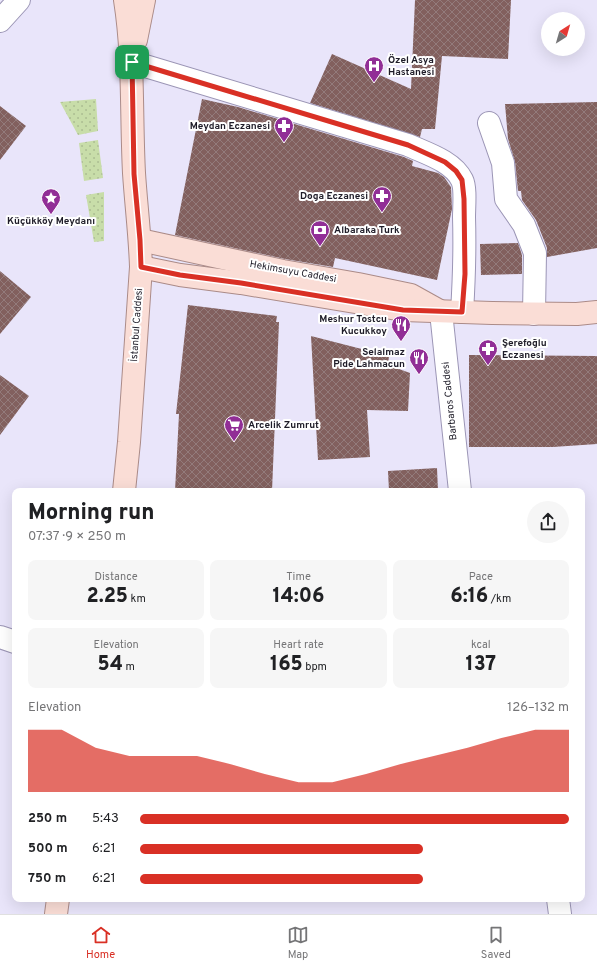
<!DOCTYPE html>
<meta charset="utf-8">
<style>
:root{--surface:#fff;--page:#f6f6f6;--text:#202124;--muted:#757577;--line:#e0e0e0;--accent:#d93025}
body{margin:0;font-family:Overpass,sans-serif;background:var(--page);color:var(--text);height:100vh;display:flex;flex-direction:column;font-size:15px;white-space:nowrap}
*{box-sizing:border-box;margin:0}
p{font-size:13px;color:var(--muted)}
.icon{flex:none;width:22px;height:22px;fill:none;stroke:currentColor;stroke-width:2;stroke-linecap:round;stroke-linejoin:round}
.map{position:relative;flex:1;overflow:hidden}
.sheet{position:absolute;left:12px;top:488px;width:573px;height:414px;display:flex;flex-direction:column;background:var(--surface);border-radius:8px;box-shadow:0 4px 16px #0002}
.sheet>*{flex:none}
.needle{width:26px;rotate:37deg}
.tools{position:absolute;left:541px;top:12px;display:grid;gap:8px}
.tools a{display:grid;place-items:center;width:44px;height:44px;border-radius:50%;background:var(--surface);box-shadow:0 4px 16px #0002;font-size:20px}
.pin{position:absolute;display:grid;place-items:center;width:34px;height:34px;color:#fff;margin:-17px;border-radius:8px;box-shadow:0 2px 6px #0006}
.round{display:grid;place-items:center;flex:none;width:42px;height:42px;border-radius:21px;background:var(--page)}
.headline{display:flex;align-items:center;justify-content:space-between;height:68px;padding:0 16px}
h1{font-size:22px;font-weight:800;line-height:30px}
.stats{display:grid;grid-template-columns:repeat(3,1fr);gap:6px;height:68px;padding:4px 16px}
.stats div{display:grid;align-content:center;border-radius:8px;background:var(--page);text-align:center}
.stats b{font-size:20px;font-weight:800}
.stats small{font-size:11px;font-weight:400}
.stats p{font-size:11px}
.chart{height:112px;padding:8px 16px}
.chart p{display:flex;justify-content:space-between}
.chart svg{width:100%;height:72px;margin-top:4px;fill:var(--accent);opacity:.7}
ul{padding:0 16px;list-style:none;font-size:13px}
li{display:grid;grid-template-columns:64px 48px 1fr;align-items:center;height:30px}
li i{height:10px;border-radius:5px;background:var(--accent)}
.tabs{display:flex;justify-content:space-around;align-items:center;height:56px;border-top:1px solid var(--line);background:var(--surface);font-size:11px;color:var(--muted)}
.tabs a{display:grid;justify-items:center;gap:2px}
.tabs .selected{color:var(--accent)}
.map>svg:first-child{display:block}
.grass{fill:url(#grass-dots)}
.building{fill:url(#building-cross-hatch)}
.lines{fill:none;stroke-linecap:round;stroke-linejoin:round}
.minor-casing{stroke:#9b95b5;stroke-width:24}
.major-casing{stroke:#ab8b88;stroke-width:24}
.minor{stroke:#fff;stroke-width:22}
.major{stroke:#faddd6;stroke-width:22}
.route-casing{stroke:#fff;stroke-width:8}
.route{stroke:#d93025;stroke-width:5}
.labels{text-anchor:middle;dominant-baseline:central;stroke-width:4;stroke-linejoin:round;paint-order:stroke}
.poi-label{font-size:10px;font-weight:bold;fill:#1e1c28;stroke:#fff;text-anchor:start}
.street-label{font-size:10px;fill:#1e1c28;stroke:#fff}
</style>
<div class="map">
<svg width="597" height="914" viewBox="0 0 597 914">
<defs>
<pattern id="grass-dots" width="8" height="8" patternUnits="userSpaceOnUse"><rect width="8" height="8" fill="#c8dda9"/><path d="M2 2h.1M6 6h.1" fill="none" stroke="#abbd91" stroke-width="1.8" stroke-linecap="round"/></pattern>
<pattern id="building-cross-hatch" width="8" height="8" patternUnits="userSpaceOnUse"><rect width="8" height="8" fill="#82605e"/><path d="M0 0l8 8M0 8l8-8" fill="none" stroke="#937b7b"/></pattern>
</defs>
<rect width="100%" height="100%" fill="#e9e5fa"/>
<g class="grass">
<polygon points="96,99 98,131 78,135 60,102"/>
<polygon points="98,140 103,178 84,181 79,143"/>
<polygon points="104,192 104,241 94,242 86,195"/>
</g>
<g class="building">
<polygon points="415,0 511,0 508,59 442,56 435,129 422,129 420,137 310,103 332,54 411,89"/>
<polygon points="202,99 238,107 404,157 413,161 412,166 438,173 444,177 451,187 452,209 437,280 335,258 333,267 285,259 175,235"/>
<polygon points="597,102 597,248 547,257 547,248 536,220 522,200 521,191 518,191 515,162 508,139 505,104"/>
<polygon points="0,106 26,126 0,160"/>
<polygon points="518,243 522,255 522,274 481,275 480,244"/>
<polygon points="0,271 31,297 0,334"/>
<polygon points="188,305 277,316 276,322 279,322 272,491 175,491 179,414 176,414"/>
<polygon points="311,336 389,356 388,365 410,373 408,411 367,410 370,457 318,460"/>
<polygon points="469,355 597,356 597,444 553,447 469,447"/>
<polygon points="0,375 29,396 0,435"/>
<polygon points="437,468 438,491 389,491 388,471"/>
</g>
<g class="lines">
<g class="minor-casing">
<g id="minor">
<polyline points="0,21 19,0"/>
<path d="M132 62 408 145C425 153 453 161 462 180 466 188 464 207 464 217 465 249 464 280 462 312"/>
<polyline points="489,123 503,163 506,199 524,225 535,253 534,314"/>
<polyline points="441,312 460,491"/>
<polyline points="0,637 15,642"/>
<polyline points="558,899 560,914"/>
</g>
</g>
<g class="major-casing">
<g id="major">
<polyline points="136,40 144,0"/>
<polyline points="140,240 283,271 358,284 411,295 438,310"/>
<polyline points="141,267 180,275 241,283 403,310 492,313 577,314 597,312"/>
<path d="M124 491 129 442 141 267C140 235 136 204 134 173 131 115 134 57 125 0"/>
<polyline points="56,914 58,899"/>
</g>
</g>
<use href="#minor" class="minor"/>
<use href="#major" class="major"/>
</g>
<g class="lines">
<g class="route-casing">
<polygon id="route" points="132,62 408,145 445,162 456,171 462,180 464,199 465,274 462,312 403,310 241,283 180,275 141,267 140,240 134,174"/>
</g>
<use href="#route" class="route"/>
</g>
<defs>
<g id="hospital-pin" transform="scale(1)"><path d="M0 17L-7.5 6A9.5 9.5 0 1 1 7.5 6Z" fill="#912e96" stroke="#fff"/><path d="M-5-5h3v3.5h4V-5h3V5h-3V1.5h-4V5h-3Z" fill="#fff"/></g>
<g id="pharmacy-pin" transform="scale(1)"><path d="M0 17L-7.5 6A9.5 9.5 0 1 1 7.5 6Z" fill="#912e96" stroke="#fff"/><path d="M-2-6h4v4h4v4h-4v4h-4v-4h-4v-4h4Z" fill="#fff"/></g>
<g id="sight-pin" transform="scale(1)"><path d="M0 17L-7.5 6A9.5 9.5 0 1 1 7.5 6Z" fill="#912e96" stroke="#fff"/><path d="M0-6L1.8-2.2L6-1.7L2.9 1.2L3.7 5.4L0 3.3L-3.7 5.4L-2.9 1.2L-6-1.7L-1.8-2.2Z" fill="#fff"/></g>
<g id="bank-pin" transform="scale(1)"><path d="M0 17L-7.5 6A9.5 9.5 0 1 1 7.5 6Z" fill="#912e96" stroke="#fff"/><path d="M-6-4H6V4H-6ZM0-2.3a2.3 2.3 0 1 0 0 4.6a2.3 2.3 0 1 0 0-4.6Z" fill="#fff"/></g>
<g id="restaurant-pin" transform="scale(1)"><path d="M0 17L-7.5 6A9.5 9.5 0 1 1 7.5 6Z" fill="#912e96" stroke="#fff"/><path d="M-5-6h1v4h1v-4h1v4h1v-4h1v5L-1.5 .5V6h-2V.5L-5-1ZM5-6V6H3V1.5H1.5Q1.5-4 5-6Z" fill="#fff"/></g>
<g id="supermarket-pin" transform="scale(1)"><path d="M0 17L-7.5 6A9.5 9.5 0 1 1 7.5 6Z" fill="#912e96" stroke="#fff"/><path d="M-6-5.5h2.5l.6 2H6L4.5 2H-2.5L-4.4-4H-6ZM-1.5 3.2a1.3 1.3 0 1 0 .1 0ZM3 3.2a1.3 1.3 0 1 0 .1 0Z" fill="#fff"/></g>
</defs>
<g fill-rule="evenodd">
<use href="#hospital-pin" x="374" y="66"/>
<use href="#pharmacy-pin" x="284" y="126"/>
<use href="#pharmacy-pin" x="382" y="196"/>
<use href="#sight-pin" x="51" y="198"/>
<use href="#bank-pin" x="320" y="230"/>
<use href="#restaurant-pin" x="401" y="325"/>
<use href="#pharmacy-pin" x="488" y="349"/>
<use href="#restaurant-pin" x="419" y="358"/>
<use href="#supermarket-pin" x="234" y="425"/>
</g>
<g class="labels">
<g class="poi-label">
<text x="388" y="60">Özel Asya<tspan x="388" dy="12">Hastanesi</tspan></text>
<text x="270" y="126" text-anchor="end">Meydan Eczanesi</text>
<text x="368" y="196" text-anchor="end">Doga Eczanesi</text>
<text x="51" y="221" text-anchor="middle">Küçükköy Meydanı</text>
<text x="334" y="230">Albaraka Turk</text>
<text x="387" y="319" text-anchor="end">Meshur Tostcu<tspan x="387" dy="12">Kucukkoy</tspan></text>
<text x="502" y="343">Şerefoğlu<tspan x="502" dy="12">Eczanesi</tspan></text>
<text x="405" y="352" text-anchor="end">Selalmaz<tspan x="405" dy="12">Pide Lahmacun</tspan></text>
<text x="248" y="425">Arcelik Zumrut</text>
</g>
<g class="street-label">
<text transform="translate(293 272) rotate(10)">Hekimsuyu Caddesi</text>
<text transform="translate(137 325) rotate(-86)">İstanbul Caddesi</text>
<text transform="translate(450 401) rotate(-96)">Barbaros Caddesi</text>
</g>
</g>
</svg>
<div class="tools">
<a><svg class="needle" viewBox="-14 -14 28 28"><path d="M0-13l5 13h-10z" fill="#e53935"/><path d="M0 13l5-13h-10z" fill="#757577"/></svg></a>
</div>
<div class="pin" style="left:132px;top:62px;background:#1e9e55"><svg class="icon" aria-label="arrive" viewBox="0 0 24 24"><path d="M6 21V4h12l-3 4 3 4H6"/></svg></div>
<section class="sheet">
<div class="headline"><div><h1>Morning run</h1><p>07:37 · 9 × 250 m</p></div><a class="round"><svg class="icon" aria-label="share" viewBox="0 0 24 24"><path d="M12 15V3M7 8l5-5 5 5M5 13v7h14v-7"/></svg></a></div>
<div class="stats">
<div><p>Distance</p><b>2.25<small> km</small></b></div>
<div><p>Time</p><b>14:06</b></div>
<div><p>Pace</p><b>6:16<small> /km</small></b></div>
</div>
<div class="stats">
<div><p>Elevation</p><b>54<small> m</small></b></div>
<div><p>Heart rate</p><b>165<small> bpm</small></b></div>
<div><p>kcal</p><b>137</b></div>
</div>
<div class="chart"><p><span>Elevation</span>126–132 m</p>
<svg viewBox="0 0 160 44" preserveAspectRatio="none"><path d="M0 44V6L10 6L20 17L30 22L40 22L50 22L60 27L70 33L80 38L90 38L100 33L110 27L120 22L130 17L140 11L150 6L160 6V44z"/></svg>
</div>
<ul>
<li><b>250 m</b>5:43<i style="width:100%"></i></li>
<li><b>500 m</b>6:21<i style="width:66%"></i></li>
<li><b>750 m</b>6:21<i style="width:66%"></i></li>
</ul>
</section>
</div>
<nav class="tabs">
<a class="selected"><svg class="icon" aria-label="home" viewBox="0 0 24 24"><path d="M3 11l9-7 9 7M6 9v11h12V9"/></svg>Home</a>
<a><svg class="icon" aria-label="map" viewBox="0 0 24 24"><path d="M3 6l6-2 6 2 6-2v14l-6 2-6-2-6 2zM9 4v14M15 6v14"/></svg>Map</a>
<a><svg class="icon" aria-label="saved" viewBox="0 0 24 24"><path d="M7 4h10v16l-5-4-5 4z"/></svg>Saved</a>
</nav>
